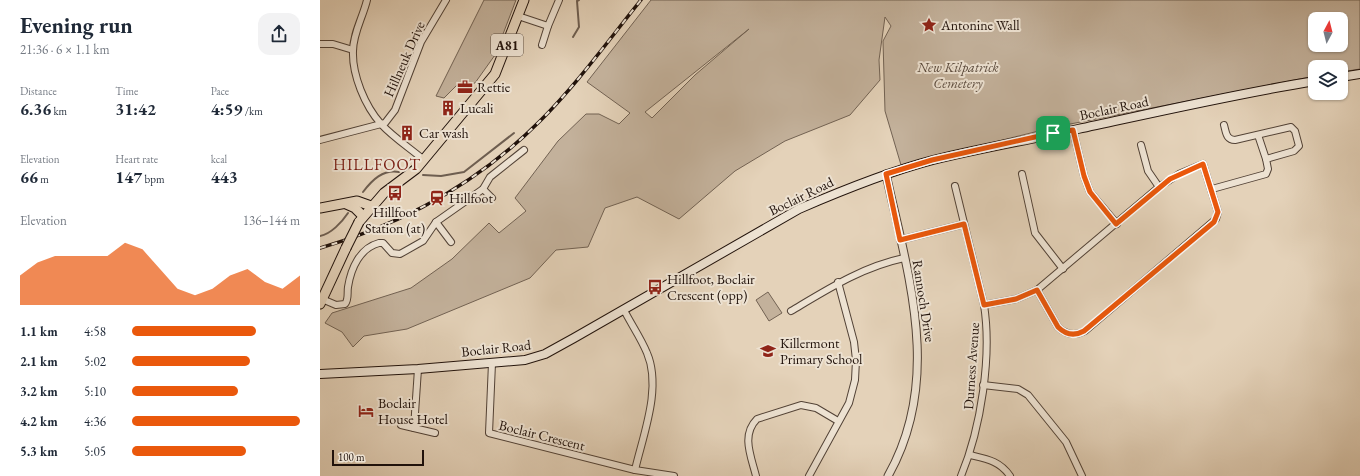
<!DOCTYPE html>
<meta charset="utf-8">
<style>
:root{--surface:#fff;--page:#f2f2f3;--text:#1f2937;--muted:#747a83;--accent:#ea580c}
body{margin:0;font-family:"EB Garamond",serif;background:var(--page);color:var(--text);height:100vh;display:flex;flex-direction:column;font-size:15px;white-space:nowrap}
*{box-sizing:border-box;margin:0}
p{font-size:13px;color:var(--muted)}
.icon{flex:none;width:22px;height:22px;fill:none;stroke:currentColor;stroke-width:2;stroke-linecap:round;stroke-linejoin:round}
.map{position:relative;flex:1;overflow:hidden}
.panel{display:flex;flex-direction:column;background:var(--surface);width:320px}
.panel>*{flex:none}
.needle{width:26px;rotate:7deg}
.controls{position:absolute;left:988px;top:12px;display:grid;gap:8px}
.controls a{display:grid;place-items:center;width:40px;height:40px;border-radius:8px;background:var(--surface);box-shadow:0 1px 3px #0004;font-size:20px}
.scale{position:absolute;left:12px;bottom:10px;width:92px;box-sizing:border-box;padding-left:4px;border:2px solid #21120b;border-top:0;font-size:11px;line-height:14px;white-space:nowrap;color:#21120b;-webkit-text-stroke:3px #ede2d2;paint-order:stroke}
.pin{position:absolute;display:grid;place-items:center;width:34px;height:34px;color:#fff;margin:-17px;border-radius:8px;box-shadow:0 2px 6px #0006}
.round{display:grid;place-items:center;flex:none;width:42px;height:42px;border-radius:12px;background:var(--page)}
.overview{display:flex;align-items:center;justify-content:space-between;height:68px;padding:0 20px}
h1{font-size:22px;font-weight:700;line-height:30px}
.stats{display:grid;grid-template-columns:repeat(3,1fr);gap:6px;height:68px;padding:4px 20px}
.stats div{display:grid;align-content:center}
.stats b{font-size:17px;font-weight:700}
.stats small{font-size:11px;font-weight:400}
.stats p{font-size:11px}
.chart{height:112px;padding:8px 20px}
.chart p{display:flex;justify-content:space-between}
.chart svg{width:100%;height:72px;margin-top:4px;fill:var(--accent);opacity:.7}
ul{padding:0 20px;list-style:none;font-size:13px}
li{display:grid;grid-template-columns:64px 48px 1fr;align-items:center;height:30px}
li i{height:10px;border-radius:5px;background:var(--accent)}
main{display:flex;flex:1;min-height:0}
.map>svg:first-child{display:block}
.green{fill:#c3b19b;stroke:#726253;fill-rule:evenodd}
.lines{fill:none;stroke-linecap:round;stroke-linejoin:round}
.stream{stroke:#6e5e50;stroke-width:2}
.minor-casing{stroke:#524236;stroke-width:8}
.tertiary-casing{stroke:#524236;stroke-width:9}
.secondary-casing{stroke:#21120b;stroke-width:10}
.primary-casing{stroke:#21120b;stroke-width:11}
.minor{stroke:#ede2d2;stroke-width:6}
.tertiary{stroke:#ede2d2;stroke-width:7}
.secondary{stroke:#ede2d2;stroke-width:8}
.primary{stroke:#e4d2b9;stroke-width:9}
.rail-casing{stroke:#21120b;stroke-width:3.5}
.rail{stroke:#ede2d2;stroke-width:2;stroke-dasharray:6;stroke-linecap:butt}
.primary-bridge-casing{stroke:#21120b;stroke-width:11;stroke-linecap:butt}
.primary-bridge{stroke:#e4d2b9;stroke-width:9}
.route-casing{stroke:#fff;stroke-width:8}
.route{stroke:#ea580c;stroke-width:5}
.labels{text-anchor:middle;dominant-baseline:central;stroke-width:4;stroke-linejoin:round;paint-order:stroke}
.shield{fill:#ede2d2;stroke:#5e5047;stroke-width:1}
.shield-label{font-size:13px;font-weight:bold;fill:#21120b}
.poi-label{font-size:14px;fill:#21120b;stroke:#ede2d2;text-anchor:start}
.street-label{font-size:14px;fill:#21120b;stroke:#ede2d2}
.park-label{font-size:14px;font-style:italic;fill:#5a4a3d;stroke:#ede2d2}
.quarter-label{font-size:16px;letter-spacing:1px;fill:#7a1f14;stroke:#ede2d2}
</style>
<main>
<section class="panel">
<div class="overview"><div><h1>Evening run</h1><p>21:36 · 6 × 1.1 km</p></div><a class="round"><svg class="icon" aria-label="share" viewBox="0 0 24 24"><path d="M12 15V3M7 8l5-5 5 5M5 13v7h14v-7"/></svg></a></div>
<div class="stats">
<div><p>Distance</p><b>6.36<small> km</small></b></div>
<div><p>Time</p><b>31:42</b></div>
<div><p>Pace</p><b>4:59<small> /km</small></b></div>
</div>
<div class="stats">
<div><p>Elevation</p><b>66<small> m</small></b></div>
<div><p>Heart rate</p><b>147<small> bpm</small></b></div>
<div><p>kcal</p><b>443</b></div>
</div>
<div class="chart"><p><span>Elevation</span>136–144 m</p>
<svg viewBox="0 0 160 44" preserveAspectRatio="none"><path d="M0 44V26L10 18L20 14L30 14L40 14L50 14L60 6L70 10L80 22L90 34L100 38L110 34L120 26L130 22L140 30L150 34L160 26V44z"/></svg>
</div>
<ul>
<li><b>1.1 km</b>4:58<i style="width:74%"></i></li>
<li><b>2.1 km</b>5:02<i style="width:70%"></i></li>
<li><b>3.2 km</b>5:10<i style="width:63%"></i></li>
<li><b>4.2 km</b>4:36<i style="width:100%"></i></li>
<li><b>5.3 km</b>5:05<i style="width:68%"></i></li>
</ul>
</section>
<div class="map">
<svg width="1040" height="476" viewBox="0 0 1040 476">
<rect width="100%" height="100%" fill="#e4d2b9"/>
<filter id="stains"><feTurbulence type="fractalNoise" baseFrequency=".005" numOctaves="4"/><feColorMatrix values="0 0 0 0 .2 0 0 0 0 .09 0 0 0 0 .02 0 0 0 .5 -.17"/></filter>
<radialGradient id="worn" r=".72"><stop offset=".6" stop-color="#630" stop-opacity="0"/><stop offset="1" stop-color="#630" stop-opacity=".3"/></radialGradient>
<g class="green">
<polygon points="164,0 196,0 175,55 155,83 138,84 124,98 116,96"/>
<path d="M331 0H1040V69L1021 72V67H995V76L735 127 581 165 565 111 563 41 571 26 565 17 559 60 560 80 530 115 465 141 415 171 359 219 317 197 285 208 268 247 236 250 210 278 87 329 44 336 33 347 22 332 5 323 12 313 91 288 132 259 169 223 179 233 206 211 195 198 238 141 266 114H279L299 124 310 113 267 82ZM995 19H1021V45H995ZM429 29 375 75 332 118 325 112Z"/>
<polygon points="448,292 462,313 449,321 436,300"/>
</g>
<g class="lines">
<g class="stream">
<polyline points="253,37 259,27 257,1 259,0"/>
<polyline points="103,175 121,176 144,172 194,133"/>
<path d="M43 192C52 180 63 169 79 172"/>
<path d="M0 236C11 234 22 222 28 213"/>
</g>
<g class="minor-casing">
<g id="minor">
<path d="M47 0C43 17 33 33 33 51 32 75 45 106 61 124 74 138 90 148 104 160"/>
<polyline points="198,16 228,26"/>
<polyline points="0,44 13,44 33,50"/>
<polyline points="222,45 228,26 239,0"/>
<polyline points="753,130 764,176 770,192 797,224"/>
<polyline points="938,135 946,159"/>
<polyline points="0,140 65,123 75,110 101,42 126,0"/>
<polyline points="821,145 828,171 839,187"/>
<polyline points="702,174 715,233 743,269"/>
<path d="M635 186 664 305C672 356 661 428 641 476"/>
<polyline points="163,189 172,198"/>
<path d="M892 189 946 174 948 169 946 159 974 151 979 146 975 131 971 127 915 140C906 140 906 132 904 125"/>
<polyline points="116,222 131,242"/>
<polyline points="580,240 644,224"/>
<path d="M2 299 16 305 25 304C29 299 27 293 28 287 31 268 40 248 59 243H63L72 253 80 254 103 241 116 222 163 189 170 177 204 150"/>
<path d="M664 305 696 299 717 290 839 187 859 174 883 164 898 212 896 219 765 331C755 336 746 335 738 327L717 290"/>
<path d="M304 310C311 324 321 338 327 353 342 388 323 435 315 470"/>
<path d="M471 311C508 289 542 267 584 258"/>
<polyline points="172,363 169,433 315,470 354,476"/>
<polyline points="663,385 698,389 708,395 746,442 762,476"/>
<polyline points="81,425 115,433"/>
<polyline points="94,428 98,369"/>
<path d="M650 455C667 459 680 461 690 476"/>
<path d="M436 476C431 456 421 435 437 419L481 405 496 408 518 421"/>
<polyline points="489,476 529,403 535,380 536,360 534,342 518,282"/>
</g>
</g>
<g class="tertiary-casing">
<path id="tertiary" d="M566 174C588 275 623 379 568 476"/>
</g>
<g class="secondary-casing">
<g id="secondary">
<polyline points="1021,77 1040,74"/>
<path d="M0 374 98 369 205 360 225 354 254 338 479 209C523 190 567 172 613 160 661 148 710 140 758 129 837 112 915 94 995 81"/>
</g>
</g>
<g class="primary-casing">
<g id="primary">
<polyline points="26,204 35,208 43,216"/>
<polyline points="0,208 37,201 51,206"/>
<polyline points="39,222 64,193 96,169 175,74 204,0"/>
<polyline points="0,304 26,248"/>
</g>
</g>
<use href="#minor" class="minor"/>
<use href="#tertiary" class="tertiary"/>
<use href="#secondary" class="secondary"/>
<use href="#primary" class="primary"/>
<g class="rail-casing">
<path id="rail" d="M0 248C83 224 159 182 220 121 257 84 288 41 321 0"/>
</g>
<use href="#rail" class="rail"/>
<g class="primary-bridge-casing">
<polyline id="primary-bridge" points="26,248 39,222"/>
</g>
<use href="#primary-bridge" class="primary-bridge"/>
</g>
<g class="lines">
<g class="route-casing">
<path id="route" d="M753 130 764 176 770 192 796 224 850 179 883 164 898 212 894 222 764 331C755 336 746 335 738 327L717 290 696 299 664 305 644 224 580 240 566 174 612 160 733 133Z"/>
</g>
<use href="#route" class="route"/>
</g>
<defs>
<g id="sight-bare" transform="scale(1.2)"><path d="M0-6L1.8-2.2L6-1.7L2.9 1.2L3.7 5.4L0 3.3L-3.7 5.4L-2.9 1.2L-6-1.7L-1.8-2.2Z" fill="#8f2418" stroke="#ede2d2" stroke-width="2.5" paint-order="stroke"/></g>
<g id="office-bare" transform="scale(1.2)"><path d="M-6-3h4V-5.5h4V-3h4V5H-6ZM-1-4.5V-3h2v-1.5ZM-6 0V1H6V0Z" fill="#8f2418" stroke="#ede2d2" stroke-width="2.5" paint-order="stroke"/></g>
<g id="building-bare" transform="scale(1.2)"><path d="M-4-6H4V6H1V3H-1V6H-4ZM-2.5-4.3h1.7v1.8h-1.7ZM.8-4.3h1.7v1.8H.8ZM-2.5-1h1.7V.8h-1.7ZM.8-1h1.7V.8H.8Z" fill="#8f2418" stroke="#ede2d2" stroke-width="2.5" paint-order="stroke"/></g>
<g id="bus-bare" transform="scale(1.2)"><path d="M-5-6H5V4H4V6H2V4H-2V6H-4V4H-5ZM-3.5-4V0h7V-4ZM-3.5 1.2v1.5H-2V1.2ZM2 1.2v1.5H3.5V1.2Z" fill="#8f2418" stroke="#ede2d2" stroke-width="2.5" paint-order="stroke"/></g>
<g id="station-bare" transform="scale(1.2)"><path d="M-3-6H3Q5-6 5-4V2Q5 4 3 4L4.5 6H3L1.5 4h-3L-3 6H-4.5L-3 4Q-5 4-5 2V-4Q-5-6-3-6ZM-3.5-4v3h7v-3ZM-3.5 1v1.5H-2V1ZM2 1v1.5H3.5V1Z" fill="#8f2418" stroke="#ede2d2" stroke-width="2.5" paint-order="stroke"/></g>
<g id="school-bare" transform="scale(1.2)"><path d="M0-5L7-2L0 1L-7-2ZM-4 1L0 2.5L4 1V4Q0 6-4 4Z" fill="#8f2418" stroke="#ede2d2" stroke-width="2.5" paint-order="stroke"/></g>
<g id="hotel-bare" transform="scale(1.2)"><path d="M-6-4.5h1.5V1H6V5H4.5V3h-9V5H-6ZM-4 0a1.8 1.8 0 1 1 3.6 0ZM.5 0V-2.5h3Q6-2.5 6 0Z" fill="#8f2418" stroke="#ede2d2" stroke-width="2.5" paint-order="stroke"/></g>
</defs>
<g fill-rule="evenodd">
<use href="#sight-bare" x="609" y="25"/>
<use href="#office-bare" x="145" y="87"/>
<use href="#building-bare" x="128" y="108"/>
<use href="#building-bare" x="87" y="133"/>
<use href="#bus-bare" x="75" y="193"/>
<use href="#station-bare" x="117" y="198"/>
<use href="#bus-bare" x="335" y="287"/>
<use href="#school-bare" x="448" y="351"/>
<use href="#hotel-bare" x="46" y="411"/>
</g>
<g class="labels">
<rect class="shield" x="171" y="34" width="32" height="22" rx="3"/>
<g class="shield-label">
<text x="187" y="45">A81</text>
</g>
<g class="poi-label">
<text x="621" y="25">Antonine Wall</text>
<text x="157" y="87">Rettie</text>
<text x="140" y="108">Lucali</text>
<text x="99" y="133">Car wash</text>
<text x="129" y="198">Hillfoot</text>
<text x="75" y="212" text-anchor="middle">Hillfoot<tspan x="75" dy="16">Station (at)</tspan></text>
<text x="347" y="279">Hillfoot, Boclair<tspan x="347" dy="16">Crescent (opp)</tspan></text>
<text x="460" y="343">Killermont<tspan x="460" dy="16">Primary School</tspan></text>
<text x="58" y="403">Boclair<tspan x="58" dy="16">House Hotel</tspan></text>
</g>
<g class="street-label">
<text transform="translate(84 59) rotate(-66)">Hillneuk Drive</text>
<text transform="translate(794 108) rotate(-12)">Boclair Road</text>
<text transform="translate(481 196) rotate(-26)">Boclair Road</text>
<text transform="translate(604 301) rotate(81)">Rannoch Drive</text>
<text transform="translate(176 348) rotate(-6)">Boclair Road</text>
<text transform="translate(651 366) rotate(-86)">Durness Avenue</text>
<text transform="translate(222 435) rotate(14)">Boclair Crescent</text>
</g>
<g class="park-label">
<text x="638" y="67">New Kilpatrick<tspan x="638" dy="16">Cemetery</tspan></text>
</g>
<g class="quarter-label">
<text x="57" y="164">HILLFOOT</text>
</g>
</g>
<rect width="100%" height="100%" filter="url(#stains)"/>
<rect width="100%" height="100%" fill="url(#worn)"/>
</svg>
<div class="controls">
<a><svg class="needle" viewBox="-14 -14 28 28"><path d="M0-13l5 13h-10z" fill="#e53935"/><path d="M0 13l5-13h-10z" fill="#747a83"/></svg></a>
<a><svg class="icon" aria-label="layers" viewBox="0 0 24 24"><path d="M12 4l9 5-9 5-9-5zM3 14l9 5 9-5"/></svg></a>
</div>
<div class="scale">100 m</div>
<div class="pin" style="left:733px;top:133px;background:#1e9e55"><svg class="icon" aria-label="arrive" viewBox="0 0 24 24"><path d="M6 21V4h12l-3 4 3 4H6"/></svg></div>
</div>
</main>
